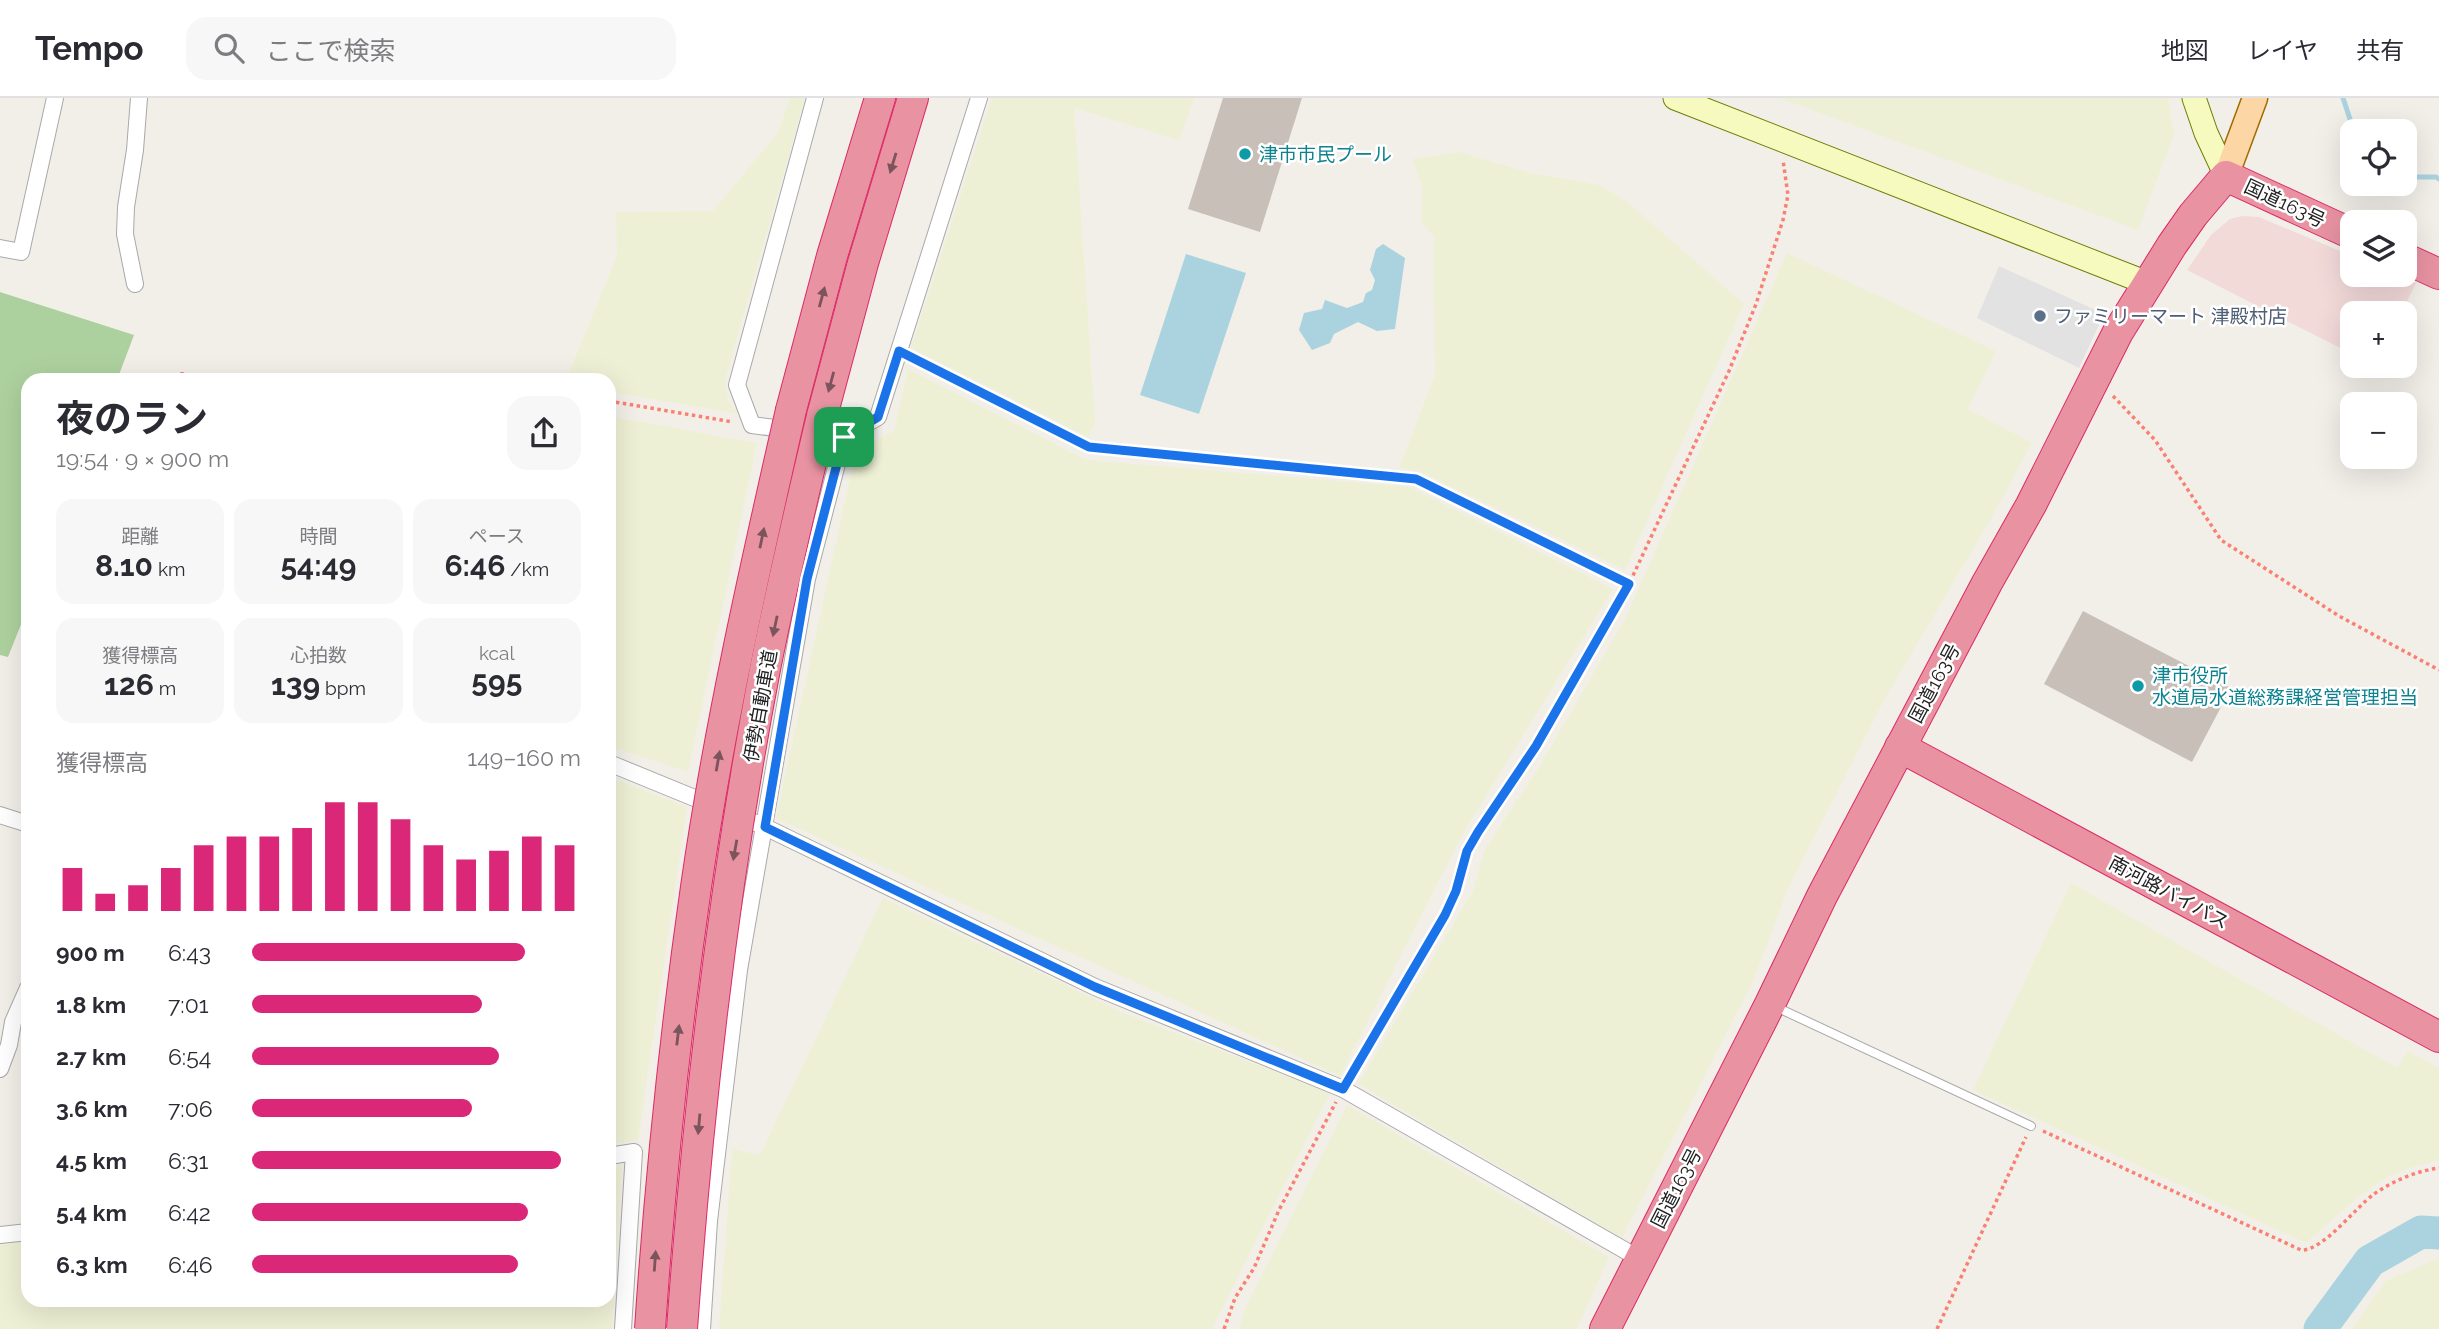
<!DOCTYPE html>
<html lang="ja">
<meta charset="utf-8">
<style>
:root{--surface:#fff;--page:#f7f7f7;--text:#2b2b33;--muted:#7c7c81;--line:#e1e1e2;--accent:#db2777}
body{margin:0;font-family:Raleway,"Noto Sans JP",sans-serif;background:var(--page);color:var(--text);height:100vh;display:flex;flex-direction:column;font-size:26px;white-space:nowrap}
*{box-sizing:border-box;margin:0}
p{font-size:23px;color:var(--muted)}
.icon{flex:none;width:38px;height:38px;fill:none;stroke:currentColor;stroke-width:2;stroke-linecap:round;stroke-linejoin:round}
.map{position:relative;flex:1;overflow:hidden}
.details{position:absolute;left:21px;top:275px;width:595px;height:934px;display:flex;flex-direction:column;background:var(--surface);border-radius:21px;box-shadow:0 7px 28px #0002}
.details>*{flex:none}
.fabs{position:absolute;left:2340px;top:21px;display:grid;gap:14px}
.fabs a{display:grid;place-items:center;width:77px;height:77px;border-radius:14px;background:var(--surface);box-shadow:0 7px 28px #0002;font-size:35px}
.pin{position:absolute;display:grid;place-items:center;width:60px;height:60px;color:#fff;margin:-30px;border-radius:14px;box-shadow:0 4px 10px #0006}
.round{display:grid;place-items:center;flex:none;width:74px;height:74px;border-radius:21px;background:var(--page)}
.summary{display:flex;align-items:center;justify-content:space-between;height:119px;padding:0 35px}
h1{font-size:38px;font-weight:700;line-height:52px}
.stats{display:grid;grid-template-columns:repeat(3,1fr);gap:10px;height:119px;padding:7px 35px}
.stats div{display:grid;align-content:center;border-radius:18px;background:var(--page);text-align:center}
.stats b{font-size:30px;font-weight:700}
.stats small{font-size:19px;font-weight:400}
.stats p{font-size:19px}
.chart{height:196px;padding:14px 35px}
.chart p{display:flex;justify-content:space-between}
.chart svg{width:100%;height:126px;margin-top:7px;stroke:var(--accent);stroke-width:6}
ul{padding:0 35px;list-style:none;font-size:23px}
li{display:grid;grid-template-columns:112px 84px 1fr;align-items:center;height:52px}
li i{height:18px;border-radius:9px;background:var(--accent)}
header{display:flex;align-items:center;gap:42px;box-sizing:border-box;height:98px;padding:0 35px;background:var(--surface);border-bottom:2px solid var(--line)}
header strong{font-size:33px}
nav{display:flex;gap:38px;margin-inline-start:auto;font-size:24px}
.search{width:490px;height:63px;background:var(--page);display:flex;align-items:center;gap:18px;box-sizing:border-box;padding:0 24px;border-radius:21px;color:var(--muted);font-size:26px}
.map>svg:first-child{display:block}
.commercial{fill:#f2dad9}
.farmland{fill:#eef0d5}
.forest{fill:#add19e}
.parking{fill:#e2e2e2}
.water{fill:#aad3df}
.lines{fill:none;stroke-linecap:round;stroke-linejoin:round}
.stream{stroke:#aad3df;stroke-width:5}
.river{stroke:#aad3df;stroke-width:33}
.building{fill:#c7bfb8}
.lane-casing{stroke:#a9a9a9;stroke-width:10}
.street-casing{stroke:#a9a9a9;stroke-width:18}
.secondary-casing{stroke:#707d05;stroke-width:25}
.primary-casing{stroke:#a06b00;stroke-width:27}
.highway-casing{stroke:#dc2a67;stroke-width:32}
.path{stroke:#fa8072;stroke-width:3.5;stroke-dasharray:3.5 3.5;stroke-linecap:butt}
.lane{stroke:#fff;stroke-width:8}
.street{stroke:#fff;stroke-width:16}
.secondary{stroke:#f7fabf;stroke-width:23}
.primary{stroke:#fcd6a4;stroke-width:24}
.highway{stroke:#e892a2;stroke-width:30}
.highway-bridge-casing{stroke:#dc2a67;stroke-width:32;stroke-linecap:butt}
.highway-bridge{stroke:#e892a2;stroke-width:30}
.oneway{fill:#7b545c}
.route-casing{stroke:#fff;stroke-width:14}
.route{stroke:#1a73e8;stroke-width:9}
.culture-dot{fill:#0f9aa8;stroke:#fff;stroke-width:2.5}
.service-dot{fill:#5c6f8a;stroke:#fff;stroke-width:2.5}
.labels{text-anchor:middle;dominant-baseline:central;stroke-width:5;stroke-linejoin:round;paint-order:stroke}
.culture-label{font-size:19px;fill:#0d838f;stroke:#fff;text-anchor:start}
.street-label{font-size:19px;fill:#222;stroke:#fff}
.service-label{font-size:19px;fill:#4e5e75;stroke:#fff;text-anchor:start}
</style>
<header>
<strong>Tempo</strong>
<div class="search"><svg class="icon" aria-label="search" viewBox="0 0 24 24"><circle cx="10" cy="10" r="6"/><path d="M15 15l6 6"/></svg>ここで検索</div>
<nav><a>地図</a><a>レイヤ</a><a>共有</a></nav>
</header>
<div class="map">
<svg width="2439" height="1231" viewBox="0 0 2439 1231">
<rect width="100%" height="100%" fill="#f2efe9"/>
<polygon class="commercial" points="2242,118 2259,119 2352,158 2352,177 2396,177 2416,185 2401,215 2352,215 2352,256 2187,172 2211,137 2230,121"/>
<g class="farmland">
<polygon points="790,0 805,0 725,282 728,303 740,316 609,294 609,282 566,282 617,158 616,114 713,113 778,35"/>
<polygon points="992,0 1194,0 1179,42 1074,10 1095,325 1088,339 911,250"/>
<polygon points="1779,0 2168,0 2174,36 2138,132"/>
<polygon points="1459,54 1530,75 1599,87 1625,102 1744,206 1625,472 1419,373 1399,370 1435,277 1434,139 1421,123 1422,86 1412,61"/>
<polygon points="1787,155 1996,253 1968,311 2032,345 1991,421 1884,602 1787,793 1754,881 1622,1140 1358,986 1473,793 1485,751 1538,671 1626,519"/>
<polygon points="908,271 1086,362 1410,389 1613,491 1462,737 1340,978 776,720 856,352 894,333"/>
<polygon points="609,318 757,345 688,674 609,648"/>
<polygon points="609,679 687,709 638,1042 609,1046"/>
<polygon points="2071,785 2397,970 2408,953 2439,970 2439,1062 2413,1069 2387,1079 2356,1101 2306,1145 1973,992"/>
<polygon points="883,800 1126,916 1330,995 1212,1231 719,1231 732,1051 760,1057"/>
<polygon points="1347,1007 1609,1159 1577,1231 1239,1231 1246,1208"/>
<polygon points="622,1068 612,1231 0,1231 0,1147 28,1143 28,1202 609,1202 609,1069"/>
<polygon points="2439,1160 2439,1231 2352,1231 2386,1183"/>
</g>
<polygon class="forest" points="0,194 134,237 117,282 28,282 28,509 8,559 0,557"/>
<polygon class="parking" points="1999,168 2104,216 2079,270 1977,220"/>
<g class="water">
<polygon points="1383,146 1405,160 1395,231 1377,233 1358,224 1334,236 1330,245 1312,252 1299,232 1304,215 1322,211 1325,202 1347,210 1363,204 1366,195 1372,192 1375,182 1370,172 1376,151"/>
<polygon points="1186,156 1246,175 1199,316 1140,297"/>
</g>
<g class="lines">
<g class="stream">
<polyline points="2343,0 2354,33"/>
<polyline points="2404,79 2436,79 2439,81"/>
</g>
<polyline class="river" points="2320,1231 2370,1163 2421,1134 2439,1135"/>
</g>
<g class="building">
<polygon points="1223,0 1302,0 1260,134 1188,111"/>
<polygon points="2083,513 2231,590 2192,664 2044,586"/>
</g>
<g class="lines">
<g class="lane-casing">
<polyline id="lane" points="1776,909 2031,1028"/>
</g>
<g class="street-casing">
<g id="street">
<polyline points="815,0 737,287 752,327 844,339 878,319 979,0"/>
<polyline points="0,150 21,154 55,0"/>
<polyline points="135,186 125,136 126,109 135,52 139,0"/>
<polyline points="609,665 714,708"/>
<polyline points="735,716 765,729 1095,889 1343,991 1640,1161"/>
<polyline points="0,717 28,726"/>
<polyline points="0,971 9,947 13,924 28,890"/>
<polyline points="609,1058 634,1054 623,1231"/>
<polyline points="0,1137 28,1134"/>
<polyline points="702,1231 709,1123 739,872 807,481 844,339"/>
</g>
</g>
<g class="secondary-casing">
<g id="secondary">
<polyline points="1675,0 2147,185"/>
<polyline points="2194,0 2206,35 2226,78"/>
</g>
</g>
<g class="primary-casing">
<polyline id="primary" points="2226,78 2255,0"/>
</g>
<g class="highway-casing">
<g id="highway">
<polyline points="2404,160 2439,176"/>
<polyline points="791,312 832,158 880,0"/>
<polyline points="822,318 863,165 913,0"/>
<polyline points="1900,649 2439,939"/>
<polyline points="1605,1231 1770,906 1822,798 1987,485 2031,407 2118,234 2172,147 2193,117 2226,78 2352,136"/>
</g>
</g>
<g class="path">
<polyline points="912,259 1089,349 1416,381 1629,486"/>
<polyline points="182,274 182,282"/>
<polyline points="2113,298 2155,342 2221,442 2339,518 2439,572"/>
<polyline points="609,303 733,324"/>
<polyline points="1352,976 1445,817 1456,793 1467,753 1478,734 1536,648 1629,486 1729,273 1756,206 1783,122 1788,97 1783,62"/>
<path d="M2043 1033 2301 1152C2323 1153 2355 1110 2374 1096 2393 1083 2416 1073 2439 1070"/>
<polyline points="1224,1231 1235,1200 1254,1170 1279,1112 1336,1004"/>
<polyline points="1937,1231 2026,1039"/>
</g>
<use href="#lane" class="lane"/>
<use href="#street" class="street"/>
<use href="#secondary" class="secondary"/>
<use href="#primary" class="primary"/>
<use href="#highway" class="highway"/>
<g class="highway-bridge-casing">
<g id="highway-bridge">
<path d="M650 1231C660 1083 675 936 696 789 719 629 755 470 791 312"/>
<path d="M682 1231C698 1009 723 789 765 571 782 486 802 402 822 318"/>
</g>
</g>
<use href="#highway-bridge" class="highway-bridge"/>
</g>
<defs><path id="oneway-solid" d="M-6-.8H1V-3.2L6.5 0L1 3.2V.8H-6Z" transform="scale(1.75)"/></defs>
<g class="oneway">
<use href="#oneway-solid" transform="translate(893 65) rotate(107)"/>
<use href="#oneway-solid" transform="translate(822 199) rotate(-75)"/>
<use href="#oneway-solid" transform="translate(831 284) rotate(105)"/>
<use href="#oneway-solid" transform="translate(762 440) rotate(-78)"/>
<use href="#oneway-solid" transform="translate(775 528) rotate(102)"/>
<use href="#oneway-solid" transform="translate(718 663) rotate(-80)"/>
<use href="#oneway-solid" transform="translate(735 752) rotate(100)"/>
<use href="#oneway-solid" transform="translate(678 937) rotate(-83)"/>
<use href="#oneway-solid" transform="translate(699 1026) rotate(95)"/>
<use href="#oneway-solid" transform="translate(655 1163) rotate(-86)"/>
</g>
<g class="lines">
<g class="route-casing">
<polygon id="route" points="899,253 1089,349 1416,381 1629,486 1536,648 1478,734 1467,753 1456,793 1445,817 1343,991 1095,889 765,729 807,481 844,339 878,319"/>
</g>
<use href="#route" class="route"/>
</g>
<g class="culture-dot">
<circle cx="1245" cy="56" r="7"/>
<circle cx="2138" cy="588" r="7"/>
</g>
<circle class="service-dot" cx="2040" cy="218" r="7"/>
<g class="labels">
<g class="culture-label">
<text x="1259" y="56">津市市民プール</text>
<text x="2152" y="577">津市役所<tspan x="2152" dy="22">水道局水道総務課経営管理担当</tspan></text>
</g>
<g class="street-label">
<text transform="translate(2285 105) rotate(25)">国道163号</text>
<text transform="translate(1934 585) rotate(-62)">国道163号</text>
<text transform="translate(760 608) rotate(-80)">伊勢自動車道</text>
<text transform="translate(2169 794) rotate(28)">南河路バイパス</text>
<text transform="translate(1676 1090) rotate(-63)">国道163号</text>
</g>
<g class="service-label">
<text x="2054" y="218">ファミリーマート 津殿村店</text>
</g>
</g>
</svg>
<div class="fabs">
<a><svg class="icon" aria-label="locate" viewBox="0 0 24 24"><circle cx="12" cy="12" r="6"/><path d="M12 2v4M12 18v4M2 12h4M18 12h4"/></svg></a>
<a><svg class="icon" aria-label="layers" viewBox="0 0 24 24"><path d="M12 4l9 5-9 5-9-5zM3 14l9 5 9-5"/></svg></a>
<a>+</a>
<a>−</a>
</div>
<div class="pin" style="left:844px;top:339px;background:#1e9e55"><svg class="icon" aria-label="arrive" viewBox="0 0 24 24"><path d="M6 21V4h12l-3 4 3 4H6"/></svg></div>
<section class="details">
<div class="summary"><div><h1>夜のラン</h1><p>19:54 · 9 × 900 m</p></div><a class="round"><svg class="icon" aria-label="share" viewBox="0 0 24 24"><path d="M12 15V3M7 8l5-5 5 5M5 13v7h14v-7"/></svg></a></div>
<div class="stats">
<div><p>距離</p><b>8.10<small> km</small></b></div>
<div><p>時間</p><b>54:49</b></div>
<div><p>ペース</p><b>6:46<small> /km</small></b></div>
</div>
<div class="stats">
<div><p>獲得標高</p><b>126<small> m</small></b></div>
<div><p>心拍数</p><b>139<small> bpm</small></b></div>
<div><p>kcal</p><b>595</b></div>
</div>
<div class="chart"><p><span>獲得標高</span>149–160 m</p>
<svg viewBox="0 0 160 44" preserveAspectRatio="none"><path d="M5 44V29M15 44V38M25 44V35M35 44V29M45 44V21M55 44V18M65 44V18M75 44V15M85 44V6M95 44V6M105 44V12M115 44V21M125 44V26M135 44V23M145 44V18M155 44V21"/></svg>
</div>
<ul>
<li><b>900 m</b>6:43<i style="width:83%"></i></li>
<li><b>1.8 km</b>7:01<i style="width:70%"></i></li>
<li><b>2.7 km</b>6:54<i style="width:75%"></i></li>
<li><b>3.6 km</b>7:06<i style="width:67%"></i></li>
<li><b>4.5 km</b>6:31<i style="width:94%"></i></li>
<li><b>5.4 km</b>6:42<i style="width:84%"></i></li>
<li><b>6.3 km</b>6:46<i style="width:81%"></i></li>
</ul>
</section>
</div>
